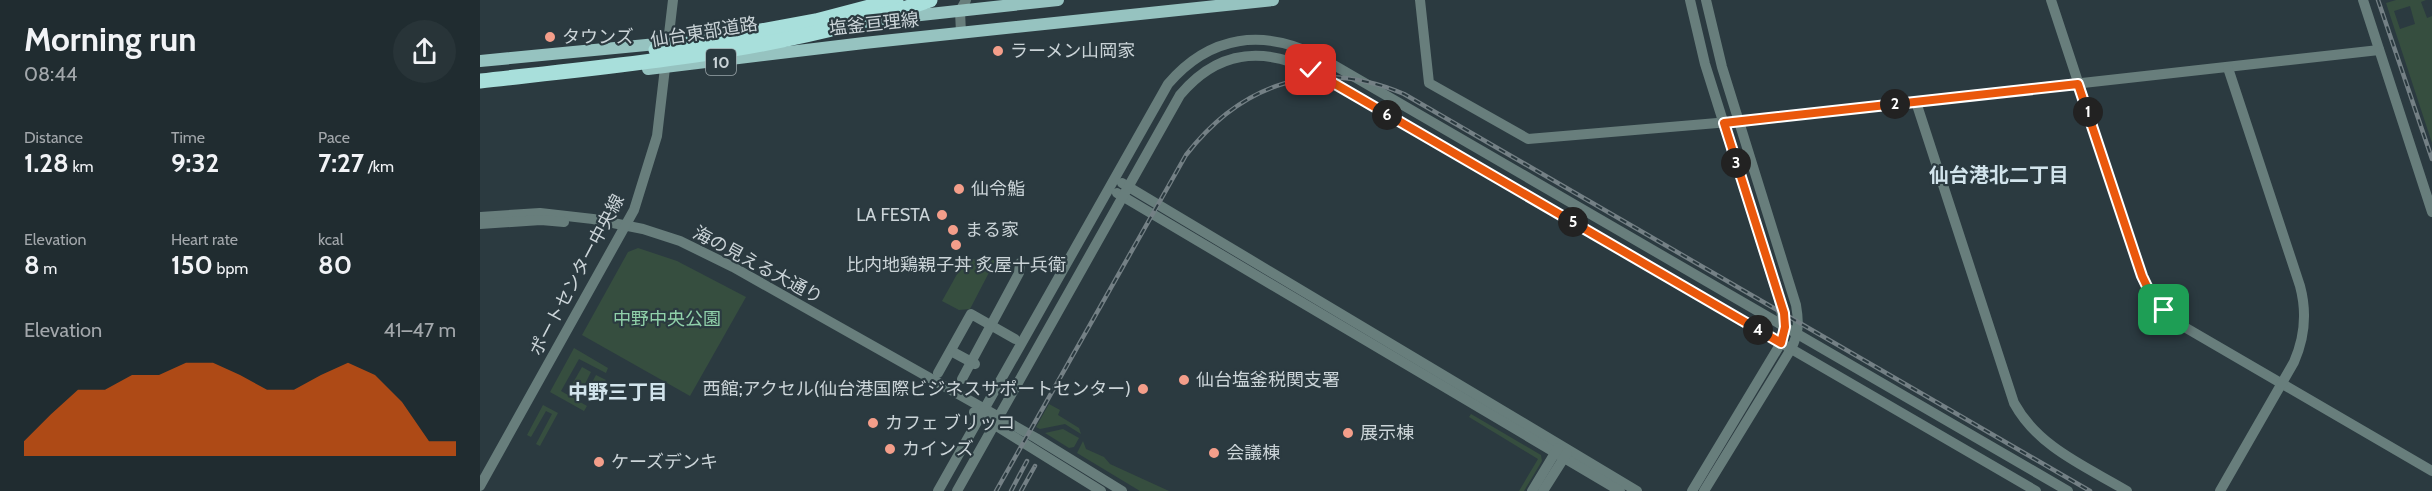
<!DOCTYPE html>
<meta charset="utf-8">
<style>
:root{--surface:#202c30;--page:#283438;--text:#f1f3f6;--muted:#a2a7ab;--accent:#ea580c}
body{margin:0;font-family:Cabin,"Noto Sans JP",sans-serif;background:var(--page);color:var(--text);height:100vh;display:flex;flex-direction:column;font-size:22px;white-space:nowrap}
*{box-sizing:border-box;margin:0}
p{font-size:20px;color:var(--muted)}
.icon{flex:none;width:33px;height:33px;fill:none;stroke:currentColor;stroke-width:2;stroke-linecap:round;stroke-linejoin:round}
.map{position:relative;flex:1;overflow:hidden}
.panel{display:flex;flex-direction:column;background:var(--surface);width:480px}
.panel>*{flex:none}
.pin{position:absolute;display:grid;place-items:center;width:51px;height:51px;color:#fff;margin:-26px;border-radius:12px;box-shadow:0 3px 9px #0006}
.km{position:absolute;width:30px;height:30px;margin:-15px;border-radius:50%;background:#222;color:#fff;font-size:16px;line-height:30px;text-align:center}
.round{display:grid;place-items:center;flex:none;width:63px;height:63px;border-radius:32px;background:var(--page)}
.headline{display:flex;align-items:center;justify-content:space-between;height:102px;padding:0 24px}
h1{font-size:33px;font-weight:700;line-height:45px}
.metrics{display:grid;grid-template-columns:repeat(3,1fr);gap:9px;height:102px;padding:6px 24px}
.metrics div{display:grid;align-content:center}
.metrics b{font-size:26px;font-weight:700}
.metrics small{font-size:16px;font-weight:400}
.metrics p{font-size:16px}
.chart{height:168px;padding:12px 24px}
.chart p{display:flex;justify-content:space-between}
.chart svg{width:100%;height:108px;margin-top:6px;fill:var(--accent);opacity:.7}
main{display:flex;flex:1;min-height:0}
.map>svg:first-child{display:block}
.green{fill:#364e3f;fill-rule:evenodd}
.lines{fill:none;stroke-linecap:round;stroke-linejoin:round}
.minor{stroke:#687e7c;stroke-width:10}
.major{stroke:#96c3c0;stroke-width:12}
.highway{stroke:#a8dfdb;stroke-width:15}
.rail-casing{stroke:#748085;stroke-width:4.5}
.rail{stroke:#2b3a40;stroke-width:2;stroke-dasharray:7;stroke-linecap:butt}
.route-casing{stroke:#fff;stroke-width:12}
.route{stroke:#ea580c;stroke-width:8}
.poi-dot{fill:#f49e8a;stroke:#2b3a40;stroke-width:2}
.labels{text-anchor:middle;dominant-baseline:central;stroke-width:4.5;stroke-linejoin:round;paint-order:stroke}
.shield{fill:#2b3a40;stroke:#9ba6aa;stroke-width:1.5}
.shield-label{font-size:16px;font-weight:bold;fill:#cbd4d8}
.street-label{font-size:18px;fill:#cbd4d8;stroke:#2b3a40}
.poi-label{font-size:18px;fill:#cbd4d8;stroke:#2b3a40;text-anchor:start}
.park-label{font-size:18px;fill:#90d1aa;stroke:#2b3a40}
.neighbourhood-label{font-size:20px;font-weight:bold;fill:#d2e4ec;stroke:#2b3a40}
</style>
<main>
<section class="panel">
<div class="headline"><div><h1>Morning run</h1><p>08:44</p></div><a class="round"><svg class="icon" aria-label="share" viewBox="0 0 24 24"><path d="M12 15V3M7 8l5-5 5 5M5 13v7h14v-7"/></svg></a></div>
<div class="metrics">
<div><p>Distance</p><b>1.28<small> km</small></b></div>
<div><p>Time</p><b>9:32</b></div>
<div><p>Pace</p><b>7:27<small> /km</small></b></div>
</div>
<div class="metrics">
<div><p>Elevation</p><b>8<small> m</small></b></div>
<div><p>Heart rate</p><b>150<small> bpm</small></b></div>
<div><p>kcal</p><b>80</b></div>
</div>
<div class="chart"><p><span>Elevation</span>41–47 m</p>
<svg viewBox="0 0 160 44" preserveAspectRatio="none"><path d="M0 44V38L10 27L20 17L30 17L40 11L50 11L60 6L70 6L80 11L90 17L100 17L110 11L120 6L130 11L140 22L150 38L160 38V44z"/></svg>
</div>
</section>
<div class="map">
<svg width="1952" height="491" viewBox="0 0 1952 491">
<rect width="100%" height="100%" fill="#2b3a40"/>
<g class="green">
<path d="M1916 0H1946L1941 2 1947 18 1952 16V143L1906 3ZM1930 6 1935 24 1920 29 1914 11Z"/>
<polygon points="158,248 197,261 266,297 210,396 102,335 148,252"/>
<polygon points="509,258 515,261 490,309 479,310 462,301 485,260"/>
<polygon points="94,348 128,368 126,373 99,359 81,391 107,406 104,411 70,392"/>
<polygon points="102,367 111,372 100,394 90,388"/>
<polygon points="116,375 126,380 114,402 104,397"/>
<polygon points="569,404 580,410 578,415 599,428 601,434 585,424 560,429 556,427"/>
<polygon points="63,405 78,413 60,446 56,444 72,414 66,411 51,437 47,435"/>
<polygon points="991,414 1061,455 1062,461 1044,491 1039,491 1058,459 989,417"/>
<polygon points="583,429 599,438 594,447 589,448 565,433"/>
<polygon points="603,441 606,449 624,457 630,464 689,491 660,491 597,453"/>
</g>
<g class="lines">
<g class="minor">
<polyline points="940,0 949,83 1048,139 1261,121 1899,50"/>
<polyline points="1210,0 1225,64 1299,299 1304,327 1301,343 1212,491"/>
<polyline points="1571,0 1662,276 1673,297 1701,325 1952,471"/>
<polyline points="1883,0 1952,212"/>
<polyline points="481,33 480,11 486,0"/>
<path d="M1436 102 1534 403C1558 447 1605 466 1647 491"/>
<polyline points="642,183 1157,491"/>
<polyline points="637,193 1140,491"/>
<polyline points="0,217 60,213 113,219 163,229 200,241 253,267 556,438 642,491"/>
<polyline points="0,224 61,220 84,222"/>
<polyline points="471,351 495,364"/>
<polyline points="458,373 491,314 535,339"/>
<polyline points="482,379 539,273 540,263"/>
<polyline points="494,412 621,491"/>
<polyline points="0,486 154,210 177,136 193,0"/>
<path d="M458 491 688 84C730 35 783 28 840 57L1588 491"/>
<path d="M477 491 700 95C737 51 781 46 831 70L1556 491"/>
<polyline points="1052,491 1078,448"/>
<polyline points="1063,491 1087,453"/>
<path d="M1224 491 1311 349C1319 333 1319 322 1316 305L1242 67 1226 0"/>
<path d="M1740 491 1814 362C1825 337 1827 312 1820 286L1748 68"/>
</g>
<g class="major">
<polyline points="404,19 578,0"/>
<polyline points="0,61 187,43"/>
<polyline points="168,69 384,43 793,0"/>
</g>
<g class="highway">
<polyline points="176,50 336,21 416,0"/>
<path d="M0 81C151 64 307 51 450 0"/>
</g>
<g class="rail-casing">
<g id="rail">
<polyline points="1898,0 1952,159"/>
<path d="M516 491 706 155C762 83 838 57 924 94L1610 491"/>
<polyline points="531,491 547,461"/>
<polyline points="541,491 555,466"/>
</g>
</g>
<use href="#rail" class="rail"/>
</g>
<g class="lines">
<g class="route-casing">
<polyline id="route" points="831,70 1301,343 1305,327 1304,313 1244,123 1598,84 1662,276 1672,297 1684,310"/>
</g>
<use href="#route" class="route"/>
</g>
<g class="poi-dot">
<circle cx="70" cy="37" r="6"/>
<circle cx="518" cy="51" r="6"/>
<circle cx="479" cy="189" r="6"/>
<circle cx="462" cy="215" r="6"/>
<circle cx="473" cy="230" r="6"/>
<circle cx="476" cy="245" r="6"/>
<circle cx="704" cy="380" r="6"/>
<circle cx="663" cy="389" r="6"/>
<circle cx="393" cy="423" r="6"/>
<circle cx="868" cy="433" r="6"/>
<circle cx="410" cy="449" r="6"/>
<circle cx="734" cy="453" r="6"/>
<circle cx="119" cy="462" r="6"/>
</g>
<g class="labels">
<rect class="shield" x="226" y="49" width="30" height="26" rx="4.5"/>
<g class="shield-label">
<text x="241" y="62">10</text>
</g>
<g class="street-label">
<text transform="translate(394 24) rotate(-6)">塩釜亘理線</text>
<text transform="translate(224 32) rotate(-9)">仙台東部道路</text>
<text transform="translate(278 265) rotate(28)">海の見える大通り</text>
<text transform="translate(97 275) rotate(-62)">ポートセンター中央線</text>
</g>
<g class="poi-label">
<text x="82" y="37">タウンズ</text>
<text x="530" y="51">ラーメン山岡家</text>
<text x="491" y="189">仙令鮨</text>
<text x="450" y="215" text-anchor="end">LA FESTA</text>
<text x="485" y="230">まる家</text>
<text x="476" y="265" text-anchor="middle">比内地鶏親子丼 炙屋十兵衛</text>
<text x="716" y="380">仙台塩釜税関支署</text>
<text x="651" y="389" text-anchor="end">西館;アクセル(仙台港国際ビジネスサポートセンター)</text>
<text x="405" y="423">カフェ ブリッコ</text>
<text x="880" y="433">展示棟</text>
<text x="422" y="449">カインズ</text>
<text x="746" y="453">会議棟</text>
<text x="131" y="462">ケーズデンキ</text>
</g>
<g class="park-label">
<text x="187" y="319">中野中央公園</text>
</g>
<g class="neighbourhood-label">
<text x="1519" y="175">仙台港北二丁目</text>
<text x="138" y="392">中野三丁目</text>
</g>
</g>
</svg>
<div class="pin" style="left:1684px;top:310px;background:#1e9e55"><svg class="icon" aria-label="arrive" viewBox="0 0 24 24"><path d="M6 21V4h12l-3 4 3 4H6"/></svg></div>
<div class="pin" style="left:831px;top:70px;background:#d93025"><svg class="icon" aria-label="check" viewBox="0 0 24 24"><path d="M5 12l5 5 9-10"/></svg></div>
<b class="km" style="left:1608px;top:112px">1</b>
<b class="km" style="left:1415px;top:104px">2</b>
<b class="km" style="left:1256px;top:163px">3</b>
<b class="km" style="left:1278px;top:330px">4</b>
<b class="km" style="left:1093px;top:222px">5</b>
<b class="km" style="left:907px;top:115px">6</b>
</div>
</main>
